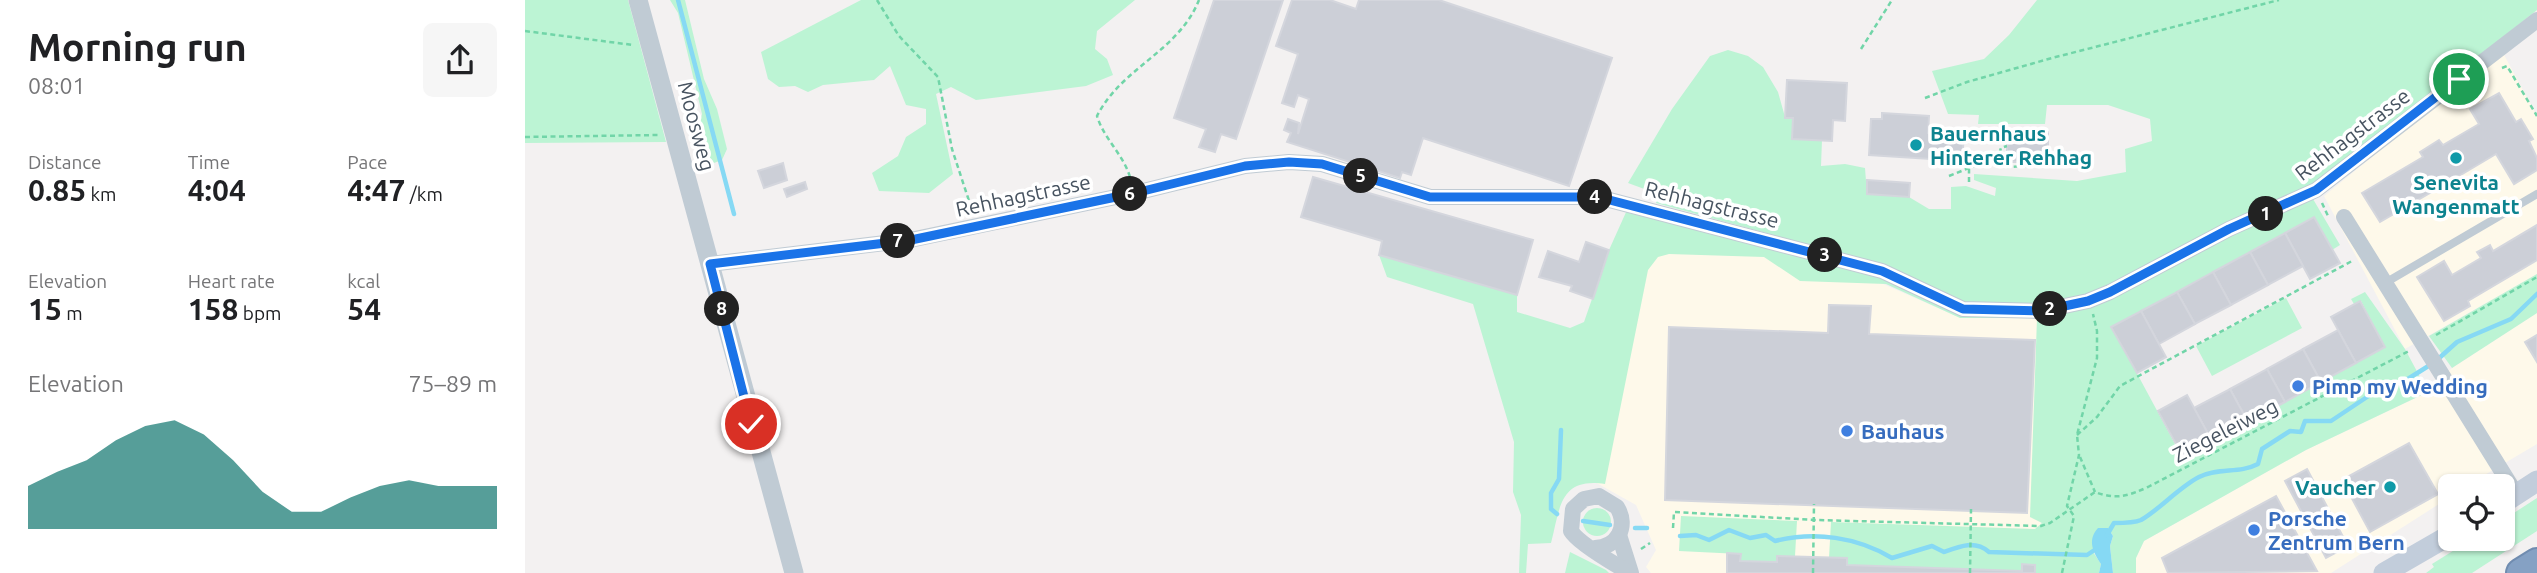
<!DOCTYPE html>
<meta charset="utf-8">
<style>
:root{--surface:#fff;--page:#f6f6f6;--text:#202124;--muted:#757577;--accent:#0f766e}
body{margin:0;font-family:Ubuntu,sans-serif;background:var(--page);color:var(--text);height:100vh;display:flex;flex-direction:column;font-size:26px;white-space:nowrap}
*{box-sizing:border-box;margin:0}
p{font-size:23px;color:var(--muted)}
.icon{flex:none;width:38px;height:38px;fill:none;stroke:currentColor;stroke-width:2;stroke-linecap:round;stroke-linejoin:round}
.map{position:relative;flex:1;overflow:hidden}
.sheet{display:flex;flex-direction:column;background:var(--surface);width:525px}
.sheet>*{flex:none}
.fabs{position:absolute;left:1913px;top:474px;display:grid;gap:14px}
.fabs a{display:grid;place-items:center;width:77px;height:77px;border-radius:10px;background:var(--surface);box-shadow:0 2px 5px #0004;font-size:35px}
.pin{position:absolute;display:grid;place-items:center;width:60px;height:60px;color:#fff;margin:-30px;border:4px solid #fff;border-radius:50%;box-shadow:0 2px 7px #0007}
.km{position:absolute;width:35px;height:35px;margin:-18px;border-radius:50%;background:#222;color:#fff;font-size:19px;line-height:35px;text-align:center}
.round{display:grid;place-items:center;flex:none;width:74px;height:74px;border-radius:10px;background:var(--page)}
.head{display:flex;align-items:center;justify-content:space-between;height:119px;padding:0 28px}
h1{font-size:38px;font-weight:700;line-height:52px}
.figures{display:grid;grid-template-columns:repeat(3,1fr);gap:10px;height:119px;padding:7px 28px}
.figures div{display:grid;align-content:center}
.figures b{font-size:30px;font-weight:700}
.figures small{font-size:19px;font-weight:400}
.figures p{font-size:19px}
.chart{height:196px;padding:14px 28px}
.chart p{display:flex;justify-content:space-between}
.chart svg{width:100%;height:126px;margin-top:7px;fill:var(--accent);opacity:.7}
main{display:flex;flex:1;min-height:0}
.map>svg:first-child{display:block}
.commercial{fill:#fef9ea}
.green{fill:#bcf4d4}
.water{fill:#86d9f4}
.lines{fill:none;stroke-linecap:round;stroke-linejoin:round}
.stream{stroke:#86d9f4;stroke-width:4.5}
.building{fill:#cccfd7;stroke:#d4d6dd;stroke-width:2}
.motorway-casing{stroke:#708cb0;stroke-width:32}
.path{stroke:#71d5a8;stroke-width:2.5;stroke-dasharray:5 3.5;stroke-linecap:butt}
.service{stroke:#c0cbd4;stroke-width:8}
.minor{stroke:#c0cbd4;stroke-width:16}
.tertiary{stroke:#c0cbd4;stroke-width:19}
.secondary{stroke:#c2cddb;stroke-width:21}
.motorway{stroke:#85a1c4;stroke-width:28}
.route-casing{stroke:#fff;stroke-width:14}
.route{stroke:#1a73e8;stroke-width:9}
.culture-dot{fill:#0f9aa8;stroke:#fff;stroke-width:2.5}
.shop-dot{fill:#3f7fe0;stroke:#fff;stroke-width:2.5}
.labels{text-anchor:middle;dominant-baseline:central;stroke-width:7;stroke-linejoin:round;paint-order:stroke}
.street-label{font-size:21px;fill:#475360;stroke:#fff}
.culture-label{font-size:21px;font-weight:bold;fill:#0d838f;stroke:#fff;text-anchor:start}
.shop-label{font-size:21px;font-weight:bold;fill:#366cbe;stroke:#fff;text-anchor:start}
</style>
<main>
<section class="sheet">
<div class="head"><div><h1>Morning run</h1><p>08:01</p></div><a class="round"><svg class="icon" aria-label="share" viewBox="0 0 24 24"><path d="M12 15V3M7 8l5-5 5 5M5 13v7h14v-7"/></svg></a></div>
<div class="figures">
<div><p>Distance</p><b>0.85<small> km</small></b></div>
<div><p>Time</p><b>4:04</b></div>
<div><p>Pace</p><b>4:47<small> /km</small></b></div>
</div>
<div class="figures">
<div><p>Elevation</p><b>15<small> m</small></b></div>
<div><p>Heart rate</p><b>158<small> bpm</small></b></div>
<div><p>kcal</p><b>54</b></div>
</div>
<div class="chart"><p><span>Elevation</span>75–89 m</p>
<svg viewBox="0 0 160 44" preserveAspectRatio="none"><path d="M0 44V29L10 24L20 20L30 13L40 8L50 6L60 11L70 20L80 31L90 38L100 38L110 33L120 29L130 27L140 29L150 29L160 29V44z"/></svg>
</div>
</section>
<div class="map">
<svg width="2012" height="573" viewBox="0 0 2012 573">
<rect width="100%" height="100%" fill="#f3f1f1"/>
<g class="commercial">
<polygon points="1977,51 2012,116 2012,274 1880,349 1799,196"/>
<polygon points="1115,236 1333,273 1431,316 1521,316 1515,573 1126,573 1121,567 1131,550 1111,505 1059,476"/>
<polygon points="2012,313 2012,444 1941,486 1925,486 1925,497 1806,573 1611,573 1611,558 1619,541 1781,450 1903,392 1927,368"/>
</g>
<g class="green">
<polygon points="0,0 103,0 141,142 0,143"/>
<path d="M145 0H160L179 79 192 109 202 149 197 160 189 163C178 151 173 129 177 114L153 13Z"/>
<polygon points="336,0 610,0 572,31 570,49 582,59 588,75 561,86 451,100 426,87 411,94 428,174 404,193 354,191 347,173 373,156 381,137 401,124 401,109 381,105 365,66 349,80 298,85 283,92 270,86 254,87 243,79 236,52"/>
<polygon points="1512,0 2012,0 2012,10 1807,173 1769,195 1566,297 1524,304 1438,302 1363,266 1131,203 1133,194 1103,183 1147,109 1185,56 1203,50 1223,56 1238,67 1253,92 1260,117 1268,118 1297,140 1296,166 1320,164 1340,168 1342,194 1384,197 1404,209 1426,209 1426,187 1441,186 1470,196 1471,188 1449,180 1449,174 1552,181 1601,172 1600,149 1627,141 1625,119 1583,105 1522,105 1520,124 1453,124 1454,115 1423,114 1407,71 1459,59 1484,35"/>
<path d="M1788 199 1815 245 1807 250 1789 217 1587 327 1657 457 1860 347 1836 301 1829 304 1826 299 1840 292 1880 349 1903 392 1781 450 1619 541 1611 558V573H1588L1585 546 1588 536 1583 528 1568 552 1576 564 1574 573H1510V565L1498 564 1497 571 1322 565V558H1304L1306 522 1510 529 1517 523 1505 517 1512 318H1435L1361 284 1275 281 1239 257 1144 254 1133 257 1123 270 1080 484C1034 477 1035 509 1026 543L1003 544 1001 573H994L996 515 988 492 989 442 948 304 862 277 854 255 992 295V312L1045 328 1059 322 1084 250 1102 210 1358 277 1427 311 1521 315Z"/>
<polygon points="2012,274 2012,313 1927,368 1904,336"/>
<polygon points="1761,298 1777,328 1687,376 1671,346"/>
<polygon points="2012,498 2012,531 1947,573 1901,573 1909,567 1907,564 1947,539 1978,539 1978,520"/>
<circle cx="1072" cy="522" r="14"/>
<polygon points="1156,516 1272,521 1270,556 1252,556 1252,562 1215,561 1215,554 1154,551"/>
<polygon points="1045,552 1081,570 1084,573 1040,573"/>
</g>
<path class="water" d="M1573 528H1583L1588 536 1585 546 1588 573H1574L1576 564C1568 552 1562 540 1573 528Z"/>
<g class="lines">
<g class="stream">
<polyline points="153,0 209,214"/>
<polyline points="1912,360 1932,342 1986,319 2012,294"/>
<polyline points="1032,514 1026,509 1026,493 1034,479 1036,430"/>
<polyline points="1058,521 1085,525"/>
<polyline points="1110,528 1122,528"/>
<path d="M1582 535 1589 523C1597 523 1609 523 1616 520 1634 510 1653 488 1674 477 1694 467 1714 474 1733 464L1737 449 1765 431 1776 432 1780 421H1806L1857 387 1878 382 1905 365"/>
<path d="M1155 536 1171 535 1184 540 1204 530 1225 538 1241 535 1250 541C1290 531 1332 537 1367 558L1407 546 1419 552C1435 546 1450 540 1464 552L1562 555 1571 549"/>
</g>
</g>
<g class="building">
<polygon points="689,0 758,0 711,139 696,134 690,152 674,147 681,129 649,118"/>
<polygon points="767,0 805,0 831,9 834,0 914,0 1087,58 1044,186 898,138 886,175 877,172 875,178 762,142 766,133 759,130 763,119 774,123 773,134 784,99 773,95 769,107 757,103 773,54 751,46"/>
<polygon points="1262,80 1322,83 1320,121 1308,120 1307,141 1267,139 1268,118 1260,118"/>
<polygon points="1974,93 1991,122 1996,119 2008,139 2004,141 2012,158 2012,170 1989,184 1971,154 1934,176 1936,179 1926,185 1924,182 1855,222 1837,193 1898,157 1895,152 1914,140 1918,145 1954,124 1945,109"/>
<polygon points="1357,113 1404,116 1403,133 1439,135 1437,161 1344,155 1346,119 1357,119"/>
<rect x="1482" y="132" width="41" height="30"/>
<polygon points="258,163 262,180 239,188 233,171"/>
<polygon points="788,177 1008,240 992,295 854,255 857,241 776,217"/>
<polygon points="1342,180 1385,183 1384,197 1342,194"/>
<polygon points="280,182 282,189 262,197 259,189"/>
<polygon points="1789,217 1815,263 1785,279 1760,233"/>
<polygon points="2012,225 2012,260 1943,301 1945,306 1919,321 1892,277 1919,261 1927,275 1956,258 1952,252 1965,245 1968,251"/>
<polygon points="1760,233 1778,266 1743,285 1725,252"/>
<polygon points="1061,242 1084,250 1068,299 1045,291 1047,286 1014,277 1023,251 1054,262"/>
<polygon points="1725,252 1743,285 1706,305 1688,272"/>
<polygon points="1688,272 1706,305 1670,324 1652,292"/>
<polygon points="1652,292 1670,324 1634,344 1616,311"/>
<polygon points="1835,301 1860,347 1831,363 1806,317"/>
<polygon points="1304,305 1346,306 1344,334 1510,340 1502,513 1140,500 1144,327 1303,333"/>
<polygon points="1616,311 1641,357 1612,373 1586,327"/>
<polygon points="1813,330 1831,363 1796,382 1778,349"/>
<polygon points="2012,335 2012,362 2000,342"/>
<polygon points="1778,349 1796,382 1760,402 1742,369"/>
<polygon points="1742,369 1760,402 1723,422 1705,389"/>
<polygon points="1705,389 1723,422 1687,441 1669,408"/>
<polygon points="1662,395 1687,441 1658,457 1633,411"/>
<polygon points="1884,443 1913,494 1845,532 1817,480"/>
<polygon points="1782,469 1823,546 1801,558 1760,481"/>
<polygon points="1751,496 1792,571 1643,573 1637,558"/>
<polygon points="1202,553 1216,554 1215,561 1252,562 1252,556 1322,558 1322,565 1497,571 1497,564 1510,565 1510,573 1202,573"/>
</g>
<g class="lines">
<g class="motorway-casing">
<polyline id="motorway" points="1996,573 2012,563"/>
</g>
<g class="path">
<polyline points="352,0 374,36 413,77 427,149 447,210"/>
<polyline points="0,31 108,45"/>
<polyline points="1336,49 1367,0"/>
<polyline points="1977,68 1982,66 2012,116"/>
<polyline points="1400,98 1442,82 1527,58 1754,0"/>
<polyline points="0,137 133,135"/>
<polyline points="1473,162 1482,167 1538,164"/>
<polyline points="1424,176 1449,166 1471,163 1476,148 1482,146"/>
<path d="M605 177C598 154 579 139 572 116 597 67 653 52 674 0"/>
<polyline points="1444,182 1444,168"/>
<polyline points="1797,203 1803,216"/>
<polyline points="1911,335 2012,277"/>
<polyline points="1552,435 1572,417 1595,386 1827,261"/>
<polyline points="1555,457 1570,492"/>
<polyline points="1762,518 1767,515"/>
<path d="M1148 528 1149 512 1290 520 1516 526 1525 523 1570 492C1591 500 1603 496 1623 487L1884 351"/>
<polyline points="1116,549 1125,543"/>
<polyline points="1288,573 1289,504"/>
<polyline points="1445,573 1446,509"/>
<polyline points="1537,573 1549,516 1542,506 1554,455 1552,435 1572,358 1572,331 1568,314"/>
</g>
<polyline class="service" points="1860,283 2012,194"/>
<g class="minor">
<polyline points="1819,217 1991,494"/>
<polyline points="185,264 385,240 610,193 720,166 764,162 797,164 905,197 1073,197 1357,271 1438,309 1516,311 1563,301 1585,292 1704,229 1791,190 2012,20"/>
<polyline points="1094,535 1106,573"/>
<path d="M1070 548C1092 547 1104 527 1092 507L1074 496 1059 499 1048 509 1046 531C1053 543 1091 565 1105 573"/>
</g>
<polyline class="tertiary" points="113,0 269,573"/>
<g class="secondary">
<polyline points="1978,503 2012,481"/>
<polyline points="1859,573 1925,535"/>
</g>
<use href="#motorway" class="motorway"/>
</g>
<g class="lines">
<g class="route-casing">
<polyline id="route" points="226,424 185,264 386,240 610,193 720,166 764,162 797,164 905,197 1073,197 1357,271 1438,309 1516,311 1563,301 1585,292 1704,229 1791,190 1934,79"/>
</g>
<use href="#route" class="route"/>
</g>
<g class="culture-dot">
<circle cx="1391" cy="145" r="7"/>
<circle cx="1931" cy="158" r="7"/>
<circle cx="1865" cy="487" r="7"/>
</g>
<g class="shop-dot">
<circle cx="1773" cy="386" r="7"/>
<circle cx="1322" cy="431" r="7"/>
<circle cx="1729" cy="530" r="7"/>
</g>
<g class="labels">
<g class="street-label">
<text transform="translate(172 126) rotate(75)">Moosweg</text>
<text transform="translate(1827 134) rotate(-37)">Rehhagstrasse</text>
<text transform="translate(498 195) rotate(-12)">Rehhagstrasse</text>
<text transform="translate(1187 204) rotate(14)">Rehhagstrasse</text>
<text transform="translate(1700 430) rotate(-27)">Ziegeleiweg</text>
</g>
<g class="culture-label">
<text x="1405" y="133">Bauernhaus<tspan x="1405" dy="24">Hinterer Rehhag</tspan></text>
<text x="1931" y="182" text-anchor="middle">Senevita<tspan x="1931" dy="24">Wangenmatt</tspan></text>
<text x="1851" y="487" text-anchor="end">Vaucher</text>
</g>
<g class="shop-label">
<text x="1787" y="386">Pimp my Wedding</text>
<text x="1336" y="431">Bauhaus</text>
<text x="1743" y="518">Porsche<tspan x="1743" dy="24">Zentrum Bern</tspan></text>
</g>
</g>
</svg>
<div class="fabs">
<a><svg class="icon" aria-label="locate" viewBox="0 0 24 24"><circle cx="12" cy="12" r="6"/><path d="M12 2v4M12 18v4M2 12h4M18 12h4"/></svg></a>
</div>
<div class="pin" style="left:1934px;top:79px;background:#1e9e55"><svg class="icon" aria-label="arrive" viewBox="0 0 24 24"><path d="M6 21V4h12l-3 4 3 4H6"/></svg></div>
<div class="pin" style="left:226px;top:424px;background:#d93025"><svg class="icon" aria-label="check" viewBox="0 0 24 24"><path d="M5 12l5 5 9-10"/></svg></div>
<b class="km" style="left:1741px;top:214px">1</b>
<b class="km" style="left:1525px;top:309px">2</b>
<b class="km" style="left:1300px;top:255px">3</b>
<b class="km" style="left:1070px;top:197px">4</b>
<b class="km" style="left:836px;top:176px">5</b>
<b class="km" style="left:605px;top:194px">6</b>
<b class="km" style="left:373px;top:241px">7</b>
<b class="km" style="left:197px;top:309px">8</b>
</div>
</main>
